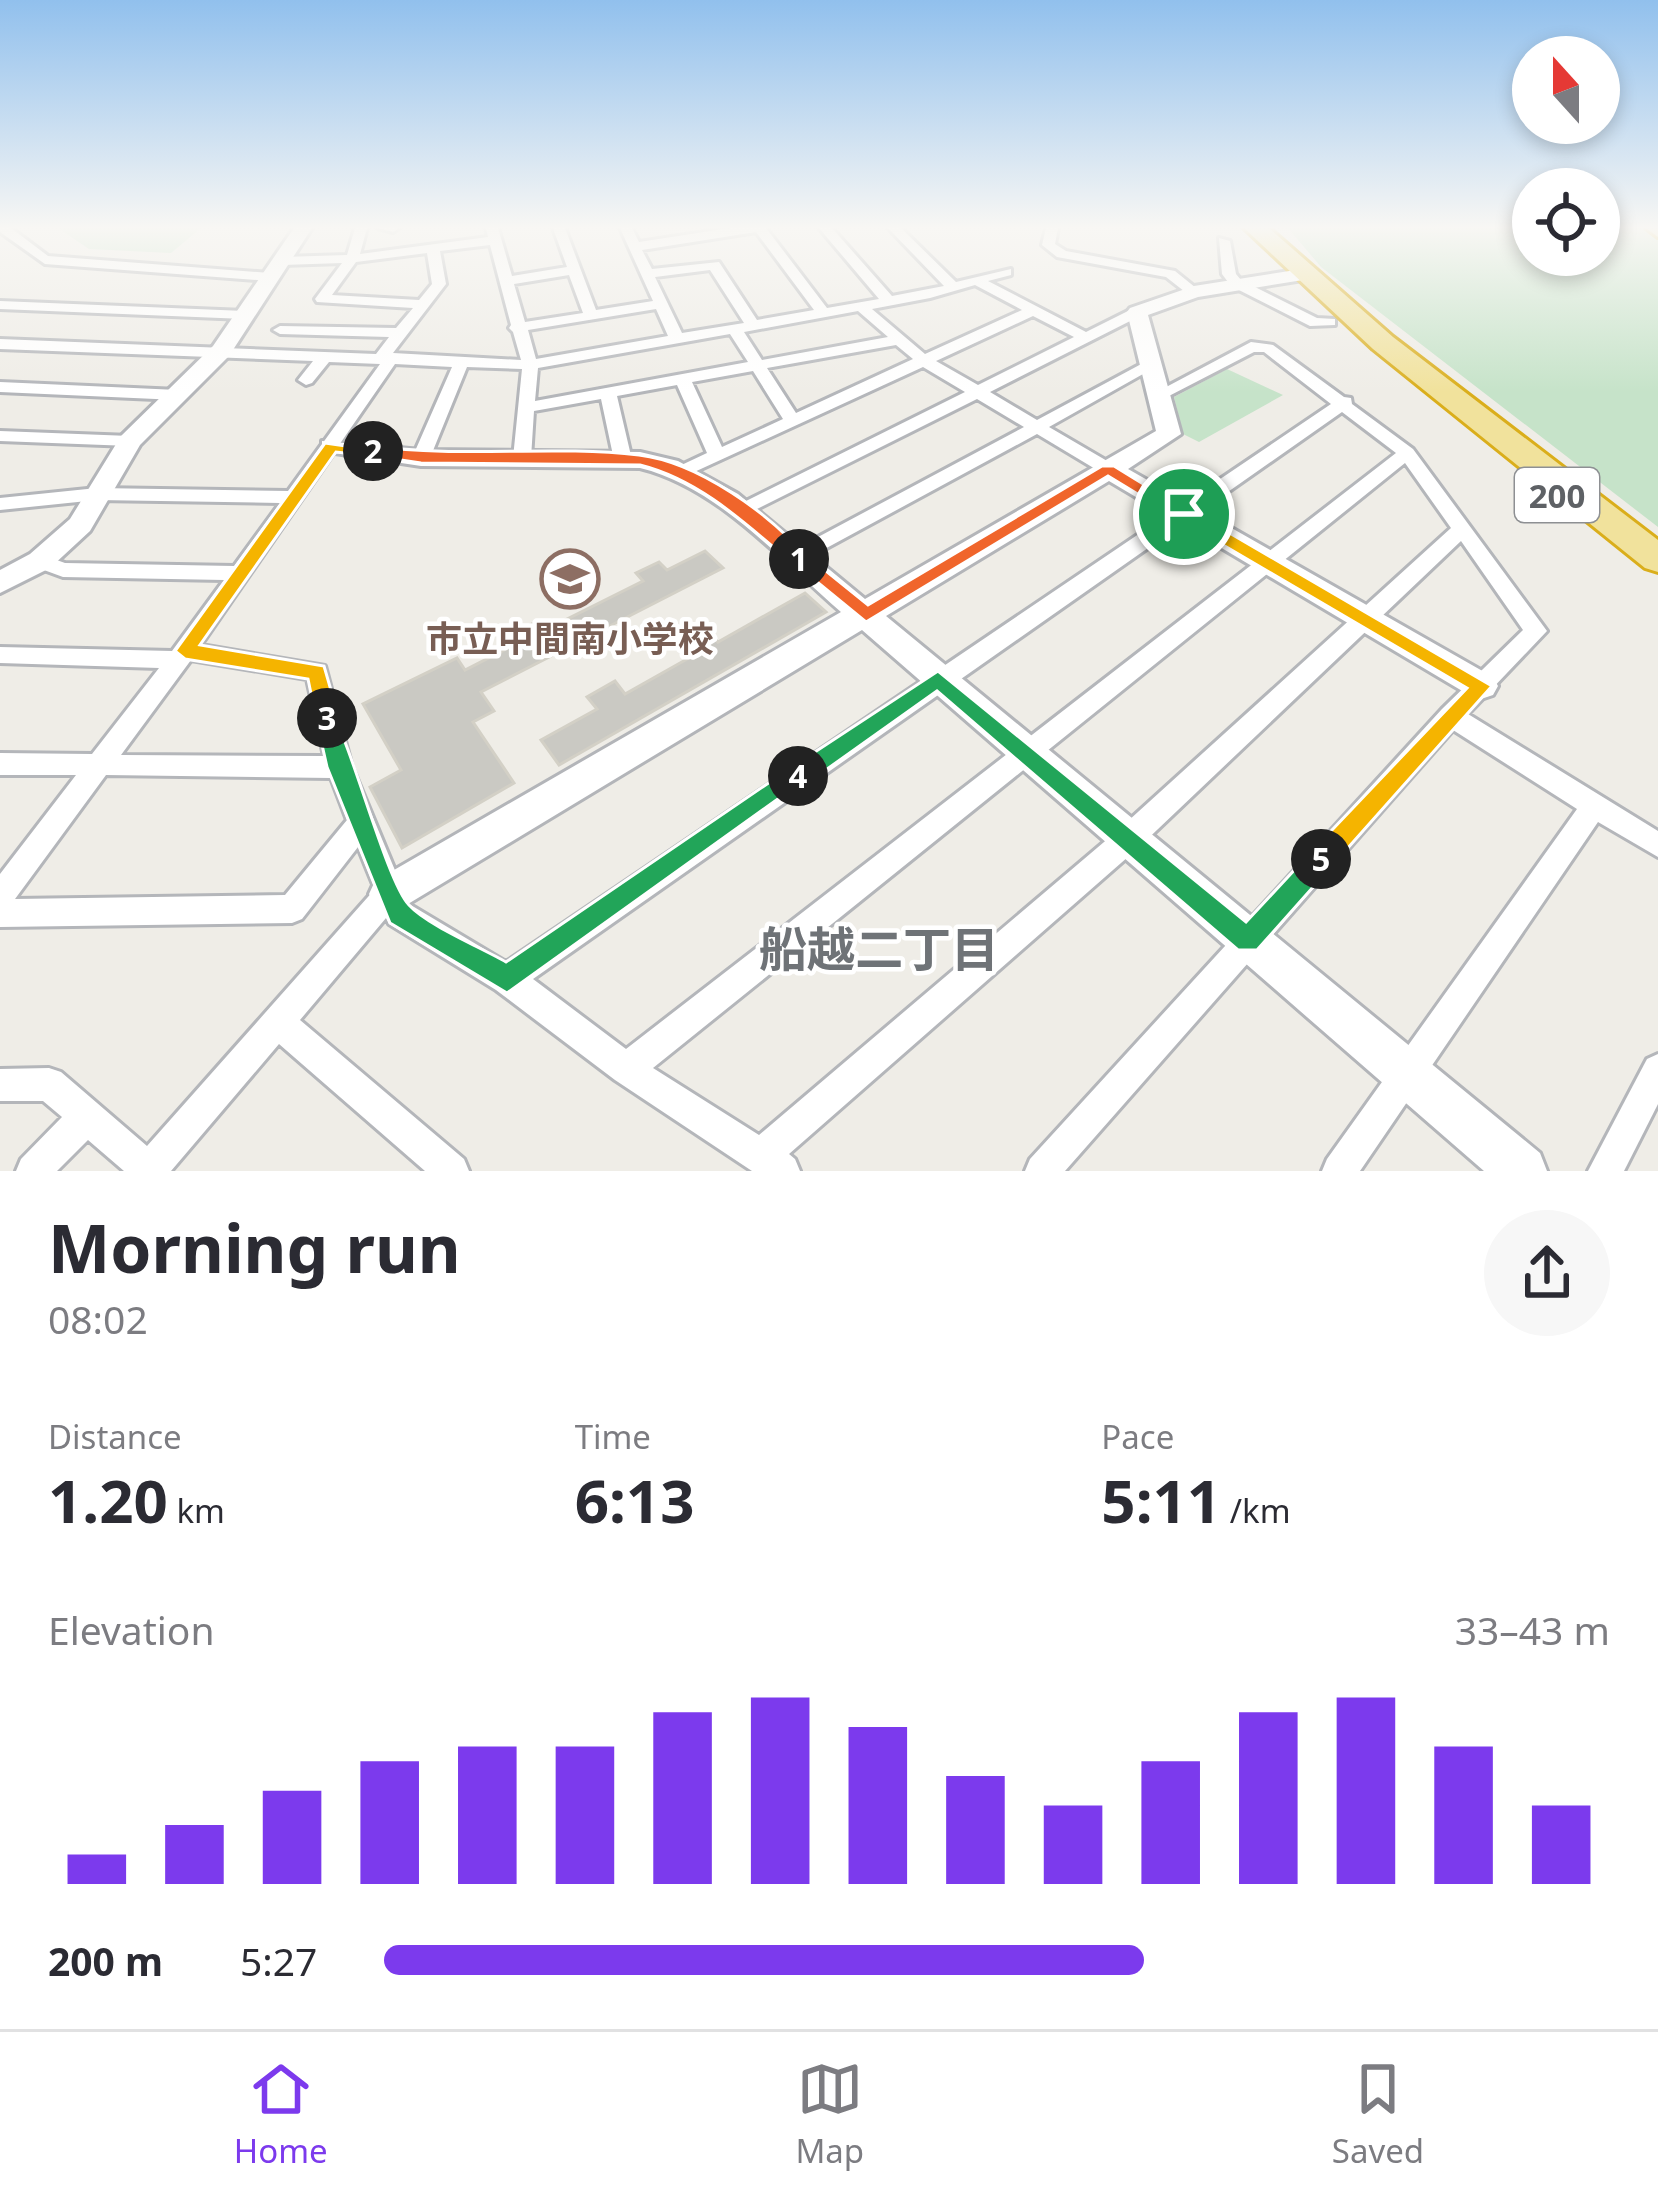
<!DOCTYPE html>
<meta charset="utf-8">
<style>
:root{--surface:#fff;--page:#f7f7f7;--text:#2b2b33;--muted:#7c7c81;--line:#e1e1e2;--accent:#7c3aed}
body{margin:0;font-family:"Noto Sans","Noto Sans JP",sans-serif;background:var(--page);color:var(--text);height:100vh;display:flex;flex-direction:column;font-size:45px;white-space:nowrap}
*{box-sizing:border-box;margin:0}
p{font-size:39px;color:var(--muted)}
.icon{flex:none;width:66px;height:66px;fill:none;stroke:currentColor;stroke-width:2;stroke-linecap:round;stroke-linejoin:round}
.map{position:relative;height:1171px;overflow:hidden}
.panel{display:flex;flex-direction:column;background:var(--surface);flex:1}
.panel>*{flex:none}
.needle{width:78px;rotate:339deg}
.tools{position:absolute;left:1512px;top:36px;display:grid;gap:24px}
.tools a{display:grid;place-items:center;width:108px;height:108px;border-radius:50%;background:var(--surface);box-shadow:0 6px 18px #0003;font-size:60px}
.pin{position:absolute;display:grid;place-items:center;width:102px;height:102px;color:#fff;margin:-51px;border:6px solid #fff;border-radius:50%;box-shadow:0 3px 12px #0007}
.km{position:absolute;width:60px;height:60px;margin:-30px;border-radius:50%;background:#222;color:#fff;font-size:33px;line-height:60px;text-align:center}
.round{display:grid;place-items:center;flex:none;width:126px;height:126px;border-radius:63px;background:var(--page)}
.summary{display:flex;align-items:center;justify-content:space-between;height:204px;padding:0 48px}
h1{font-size:66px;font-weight:700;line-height:90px}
.metrics{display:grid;grid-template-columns:repeat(3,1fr);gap:18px;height:204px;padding:12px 48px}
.metrics div{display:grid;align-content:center}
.metrics b{font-size:60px;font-weight:700}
.metrics small{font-size:33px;font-weight:400}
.metrics p{font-size:33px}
.chart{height:336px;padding:24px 48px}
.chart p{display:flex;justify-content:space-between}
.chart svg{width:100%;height:216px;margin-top:12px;stroke:var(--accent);stroke-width:6}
ul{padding:0 48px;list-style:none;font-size:39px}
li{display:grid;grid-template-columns:192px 144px 1fr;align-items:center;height:90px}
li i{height:30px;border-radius:15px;background:var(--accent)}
.tabs{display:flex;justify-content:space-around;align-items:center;height:168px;border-top:3px solid var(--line);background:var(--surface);font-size:33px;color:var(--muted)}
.tabs a{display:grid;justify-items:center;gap:6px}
.tabs .on{color:var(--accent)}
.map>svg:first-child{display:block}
.green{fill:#c6e3c9}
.building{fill:#cac9c3;stroke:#d3d0c6;stroke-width:3}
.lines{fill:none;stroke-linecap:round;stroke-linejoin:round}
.street-casing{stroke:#b4b6ba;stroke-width:6}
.secondary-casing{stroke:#b3b5b9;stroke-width:6}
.highway-casing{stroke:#daae1b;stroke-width:6}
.street{fill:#fff;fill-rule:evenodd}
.secondary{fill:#fff;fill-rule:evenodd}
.highway{fill:#f1e29c;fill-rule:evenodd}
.split-1{fill:#f0652b;stroke:#fff;stroke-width:3}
.split-2{fill:#f0652b;stroke:#fff;stroke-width:3}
.split-3{fill:#f5b400;stroke:#fff;stroke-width:3}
.split-4{fill:#22a559;stroke:#fff;stroke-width:3}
.split-5{fill:#22a559;stroke:#fff;stroke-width:3}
.split-6{fill:#f5b400;stroke:#fff;stroke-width:3}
.labels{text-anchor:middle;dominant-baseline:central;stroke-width:9;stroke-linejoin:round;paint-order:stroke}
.shield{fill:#fff;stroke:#8e9093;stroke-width:3}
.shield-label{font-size:33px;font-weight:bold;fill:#5e6165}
.education-label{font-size:36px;font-weight:bold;fill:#785e54;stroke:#fff}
.near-neighbourhood-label{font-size:48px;font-weight:bold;fill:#6f7377;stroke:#fff}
</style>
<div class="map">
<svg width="1658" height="1171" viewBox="0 0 1658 1171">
<rect width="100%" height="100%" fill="#efede7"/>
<g class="green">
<polygon points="58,228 201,228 171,253 89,249"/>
<polygon points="1288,228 1533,228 1533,255 1599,255 1599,228 1658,228 1658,527 1321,267"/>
<polygon points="1227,369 1283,395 1199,442 1183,434 1174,397"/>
</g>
<g class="building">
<polygon points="705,551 723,568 481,692 494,711 473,722 514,783 402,848 370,787 401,770 363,704 457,658 465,670 512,646 505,637 532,624 539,633 643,581 636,573 659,562 667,570"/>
<polygon points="805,593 826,612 559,765 541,740 597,709 587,697 615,681 625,694 696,654 677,634 699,622 718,642"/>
</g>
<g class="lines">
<g class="street-casing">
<g id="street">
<polygon points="0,228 11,228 48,256 270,273 277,277 270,281 45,264 0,232"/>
<path d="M355 228H367L360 254 488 237 486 228H498L512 276 567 267 553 228H565L596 310 653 301 620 228H632L639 242 730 228H766L827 308 879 299 819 228H832L892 296 944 286 888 228H901L956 282 1011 269V275L988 281 1086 332 1132 309H1142V315L990 392 1037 420 1145 362H1157L1159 365 1049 427 1114 465 1117 469 1114 473H1102L1037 434 797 564 790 562 787 557 790 552 1024 427 977 399 741 517 731 511 734 507 965 392 923 367 679 479 670 473 673 469 707 453 677 385 617 396 632 460 629 464H617L614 460 601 399 534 411 531 458 522 463 513 458 522 369 467 367 430 458 421 463 412 458 452 367 395 364 201 645 325 666 352 767 409 904 506 962 1331 404 1264 352H1254L1167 397 1161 399 1153 394 1251 342 1273 345 1344 397 1351 398 1352 404 1413 449 1547 631 1468 714 1658 831V857L1598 822 1360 1171H1322L1327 1159 1577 809 1453 730 1065 1171H1025L1030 1159 1442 709 1523 630 1461 541 1137 849 789 1154 795 1159 800 1171H752L615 1080 496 990 389 924 386 918 300 1020 464 1159 469 1171H425L279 1044 171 1171H124L88 1140 57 1171H16L21 1159 62 1117 43 1101H0V1069L49 1068 61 1072 147 1146 375 889 358 847 302 919 292 923 0 927V874L76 775H0V753L92 754 159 668 0 663V647L172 651 224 580 63 577 33 566 30 561 33 556 40 554 65 563 234 566 280 503 97 500 0 510V498L97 488 288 491 380 364 329 362 312 383 306 385 298 380 313 361 0 349V339L376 354 389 337 280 334 273 330 280 326 396 328 413 308 317 302 315 299 342 263 282 265 275 261 282 257 347 255ZM756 232 814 310 757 320 719 262 652 269 642 250ZM490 245 511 325 509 328 513 332 521 360 393 353 446 284 440 251ZM427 253 432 284 419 300 332 295 356 262ZM710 270 744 323 682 333 655 277ZM569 275 583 313 525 322 514 284ZM975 285 1022 310 925 354 872 309 930 298ZM656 309 668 336 536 359 528 330ZM858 311 888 337 762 360 744 332ZM1033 316 1074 337 978 385 936 361ZM730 334 748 362 535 401 538 368ZM896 345 913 359 796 413 767 368ZM753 371 783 419 722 447 692 382ZM1342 412 1396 453 626 1049 533 979ZM1405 463 1451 528 1117 831 759 1135 653 1068ZM191 660 307 679 324 756 121 755ZM106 775 331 778 347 820 285 895 15 899Z"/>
<polygon points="378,228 399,228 393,232"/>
<polygon points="1046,228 1058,228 1055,244 1066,251 1175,271 1201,292 1189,295 1166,277 1057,257 1042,245"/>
<polygon points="1219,238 1230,241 1236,274 1241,280 1317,318 1335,319 1335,325 1310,326 1231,286 1222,274"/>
<polygon points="0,301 245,311 252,315 245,319 0,309"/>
<polygon points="0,382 178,390 186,395 178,400 0,392"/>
<polygon points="0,431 130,436 139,441 130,446 0,441"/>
<polygon points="1658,1054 1658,1104 1624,1171 1588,1171 1647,1059"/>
</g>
</g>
<g class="secondary-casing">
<g id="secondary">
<polygon points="294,228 312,228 229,356 140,445 90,531 50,568 0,593 0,570 30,554 70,519 121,436 213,346"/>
<path d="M1302 269 1312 275 1309 279 1198 297 1148 315 1181 434 1128 469 1493 677 1498 686 1493 695 1481 699 1469 695 1109 481 886 616 1540 1153 1547 1171H1484L862 630 403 907 389 913 375 907 369 894 375 881 841 612C782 561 718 487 640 468L421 466 322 451V441L421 450 640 452 678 461 738 494 865 599 1156 431 1127 312 1130 308 1194 286Z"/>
</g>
</g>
<g class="highway-casing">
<g id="highway">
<polygon points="1244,228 1269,228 1393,337 1658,540 1658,572 1645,568 1373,349"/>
<polygon points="1658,228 1658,237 1646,228"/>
</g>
</g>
<use href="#street" class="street"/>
<use href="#secondary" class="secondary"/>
<use href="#highway" class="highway"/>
</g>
<linearGradient id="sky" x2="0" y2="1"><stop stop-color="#91c0ed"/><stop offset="0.58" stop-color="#f8f7f4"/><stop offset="1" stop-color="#f8f7f4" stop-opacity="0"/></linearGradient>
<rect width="1658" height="392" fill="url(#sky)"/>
<polygon class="split-1" points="1102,466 1114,466 1192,514 1177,518 1108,476 866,622 789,559 805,554 868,605"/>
<path class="split-2" d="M373 446C461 458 551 445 639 455 698 462 771 514 808 559L792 563C746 524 700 480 640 465L421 463 367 455Z"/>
<polygon class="split-3" points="325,443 381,451 373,456 336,452 200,645 324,666 339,718 327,727 316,718 308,679 185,659 175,651"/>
<path class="split-4" d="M327 709C345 717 384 878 409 905 427 925 482 948 506 962L789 769 798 766 810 776 507 993 390 923 327 767 316 718Z"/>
<polygon class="split-5" points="938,671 1246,922 1312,851 1330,851 1330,868 1257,950 1238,950 937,691 806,784 789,784 789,769"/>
<polygon class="split-6" points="1177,510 1190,510 1492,686 1330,868 1312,868 1312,851 1467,688 1177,518"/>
<defs>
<g id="school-ring" transform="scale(3)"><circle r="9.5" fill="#fff" stroke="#8d6e63" stroke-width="1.5"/><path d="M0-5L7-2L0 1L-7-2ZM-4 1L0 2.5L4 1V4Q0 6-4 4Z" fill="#8d6e63"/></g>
</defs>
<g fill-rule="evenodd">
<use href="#school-ring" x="570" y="579"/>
</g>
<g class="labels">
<rect class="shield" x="1515" y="468" width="84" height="54" rx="9"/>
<g class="shield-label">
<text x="1557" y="495">200</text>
</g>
<g class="education-label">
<text x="570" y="638">市立中間南小学校</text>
</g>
<g class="near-neighbourhood-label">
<text x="879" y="948">船越二丁目</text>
</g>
</g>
</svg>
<div class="tools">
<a><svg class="needle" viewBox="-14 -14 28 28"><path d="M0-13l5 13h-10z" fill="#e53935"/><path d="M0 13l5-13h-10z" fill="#7c7c81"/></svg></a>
<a><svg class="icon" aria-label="locate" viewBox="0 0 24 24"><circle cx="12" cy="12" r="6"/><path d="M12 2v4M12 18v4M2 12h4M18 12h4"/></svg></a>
</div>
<div class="pin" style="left:1184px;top:514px;background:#1e9e55"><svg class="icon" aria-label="arrive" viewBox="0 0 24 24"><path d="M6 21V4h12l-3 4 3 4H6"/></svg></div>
<b class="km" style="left:799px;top:559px">1</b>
<b class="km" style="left:373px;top:451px">2</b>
<b class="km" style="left:327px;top:718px">3</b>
<b class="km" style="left:798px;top:776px">4</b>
<b class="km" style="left:1321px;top:859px">5</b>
</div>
<section class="panel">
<div class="summary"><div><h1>Morning run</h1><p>08:02</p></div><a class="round"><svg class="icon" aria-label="share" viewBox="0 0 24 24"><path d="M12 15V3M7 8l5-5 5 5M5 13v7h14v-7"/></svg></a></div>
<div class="metrics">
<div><p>Distance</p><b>1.20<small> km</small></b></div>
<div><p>Time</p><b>6:13</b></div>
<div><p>Pace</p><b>5:11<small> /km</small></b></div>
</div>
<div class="chart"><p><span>Elevation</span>33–43 m</p>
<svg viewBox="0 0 160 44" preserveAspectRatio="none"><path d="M5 44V38M15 44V32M25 44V25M35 44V19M45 44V16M55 44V16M65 44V9M75 44V6M85 44V12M95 44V22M105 44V28M115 44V19M125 44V9M135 44V6M145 44V16M155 44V28"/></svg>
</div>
<ul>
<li><b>200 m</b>5:27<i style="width:62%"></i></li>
</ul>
</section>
<nav class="tabs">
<a class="on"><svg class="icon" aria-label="home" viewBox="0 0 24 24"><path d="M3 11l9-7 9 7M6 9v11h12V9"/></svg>Home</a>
<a><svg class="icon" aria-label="map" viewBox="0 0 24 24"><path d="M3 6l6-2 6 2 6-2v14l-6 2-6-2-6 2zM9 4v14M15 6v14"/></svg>Map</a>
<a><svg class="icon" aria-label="saved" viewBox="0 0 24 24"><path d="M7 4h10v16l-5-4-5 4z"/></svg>Saved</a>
</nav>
